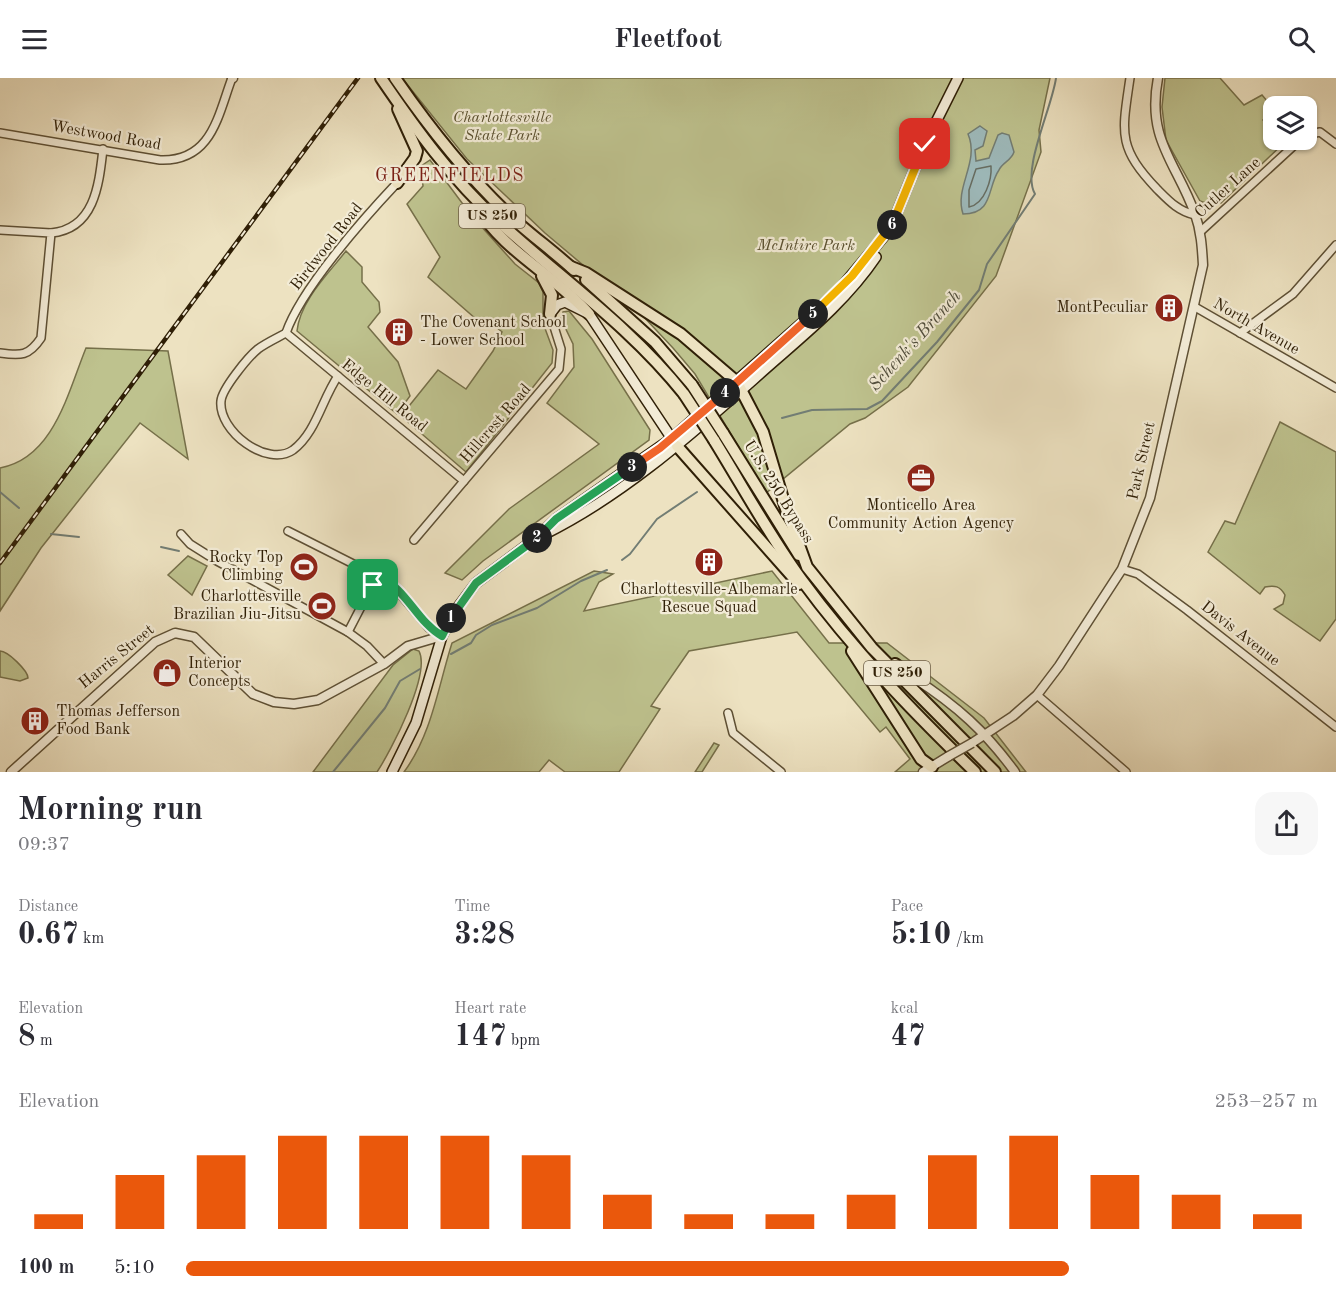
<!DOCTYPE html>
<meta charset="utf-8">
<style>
:root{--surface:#fff;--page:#f7f7f7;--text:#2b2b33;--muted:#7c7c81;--accent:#ea580c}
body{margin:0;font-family:"Old Standard TT",serif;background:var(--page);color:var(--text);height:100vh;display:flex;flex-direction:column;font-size:22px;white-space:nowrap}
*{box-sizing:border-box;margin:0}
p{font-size:20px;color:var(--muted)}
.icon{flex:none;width:33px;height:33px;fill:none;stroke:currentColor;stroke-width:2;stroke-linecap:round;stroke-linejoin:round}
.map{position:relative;height:694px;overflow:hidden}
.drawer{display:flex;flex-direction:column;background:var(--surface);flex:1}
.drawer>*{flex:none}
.tools{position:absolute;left:1263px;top:18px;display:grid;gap:12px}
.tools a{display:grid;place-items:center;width:54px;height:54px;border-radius:12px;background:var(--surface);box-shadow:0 2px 4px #0004;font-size:30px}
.pin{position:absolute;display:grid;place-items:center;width:51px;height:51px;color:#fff;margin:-26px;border-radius:12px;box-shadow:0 3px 9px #0006}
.km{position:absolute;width:30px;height:30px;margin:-15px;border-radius:50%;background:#222;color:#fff;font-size:16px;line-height:30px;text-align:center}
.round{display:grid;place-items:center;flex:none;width:63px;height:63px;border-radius:18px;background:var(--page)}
.overview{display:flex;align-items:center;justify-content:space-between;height:102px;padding:0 18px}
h1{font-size:33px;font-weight:600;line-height:45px}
.figures{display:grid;grid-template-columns:repeat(3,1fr);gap:9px;height:102px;padding:6px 18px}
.figures div{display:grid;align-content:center}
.figures b{font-size:30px;font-weight:600}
.figures small{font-size:16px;font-weight:400}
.figures p{font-size:16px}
.chart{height:168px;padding:12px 18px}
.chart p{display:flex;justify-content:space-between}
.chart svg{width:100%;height:108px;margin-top:6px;stroke:var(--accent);stroke-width:6}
ul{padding:0 18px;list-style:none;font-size:20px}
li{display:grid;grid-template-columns:96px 72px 1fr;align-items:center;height:45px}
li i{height:15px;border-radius:8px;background:var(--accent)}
header{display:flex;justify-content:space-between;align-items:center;height:78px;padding:0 18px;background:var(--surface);font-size:27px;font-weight:600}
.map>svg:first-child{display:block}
.green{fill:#bec28e;stroke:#76704a;stroke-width:1.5}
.water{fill:#9ebbbd;stroke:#727d74;stroke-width:1.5}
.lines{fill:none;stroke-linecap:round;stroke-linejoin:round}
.shore{stroke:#666d62;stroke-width:1.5}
.stream{stroke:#727d74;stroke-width:2}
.minor-casing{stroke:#5e5035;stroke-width:10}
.tertiary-casing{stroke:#5e5035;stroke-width:11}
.secondary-casing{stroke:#2f1f06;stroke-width:12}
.trunk-casing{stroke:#2f1f06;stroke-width:14}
.minor{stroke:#f3ecd7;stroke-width:7}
.tertiary{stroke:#f3ecd7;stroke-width:8}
.secondary{stroke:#f3ecd7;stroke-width:9}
.trunk{stroke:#ede2c1;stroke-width:10}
.rail-casing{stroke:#2f1f06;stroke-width:4.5}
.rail{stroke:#f3ecd7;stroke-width:2;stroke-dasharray:7;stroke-linecap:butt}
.tertiary-bridge-casing{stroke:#5e5035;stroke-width:11;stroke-linecap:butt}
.trunk-bridge-casing{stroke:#2f1f06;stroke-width:14;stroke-linecap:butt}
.tertiary-bridge{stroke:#f3ecd7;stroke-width:8}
.trunk-bridge{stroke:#ede2c1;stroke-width:10}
.split-1-casing{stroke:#fff;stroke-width:12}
.split-2-casing{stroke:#fff;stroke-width:12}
.split-3-casing{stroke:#fff;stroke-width:12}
.split-4-casing{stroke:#fff;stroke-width:12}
.split-5-casing{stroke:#fff;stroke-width:12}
.split-6-casing{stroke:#fff;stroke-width:12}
.split-7-casing{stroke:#fff;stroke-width:12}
.split-1{stroke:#22a559;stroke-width:8}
.split-2{stroke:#22a559;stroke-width:8}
.split-3{stroke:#22a559;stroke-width:8}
.split-4{stroke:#f0652b;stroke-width:8}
.split-5{stroke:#f0652b;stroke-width:8}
.split-6{stroke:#f5b400;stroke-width:8}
.split-7{stroke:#f5b400;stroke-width:8}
.labels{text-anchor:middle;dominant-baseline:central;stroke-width:4.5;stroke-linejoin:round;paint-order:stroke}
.shield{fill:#f3ecd7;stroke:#6a5c45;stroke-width:1.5}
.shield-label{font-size:15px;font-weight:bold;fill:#2f1f06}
.park-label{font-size:16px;font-style:italic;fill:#5a502f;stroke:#f3ecd7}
.street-label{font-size:16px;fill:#2f1f06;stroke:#f3ecd7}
.poi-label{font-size:16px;fill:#2f1f06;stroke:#f3ecd7;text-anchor:end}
.neighbourhood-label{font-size:18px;letter-spacing:1.5px;fill:#7a1f14;stroke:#f3ecd7}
.water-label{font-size:18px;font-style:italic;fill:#504e3d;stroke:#f3ecd7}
</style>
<header><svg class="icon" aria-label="menu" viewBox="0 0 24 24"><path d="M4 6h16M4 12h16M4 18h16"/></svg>Fleetfoot<svg class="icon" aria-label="search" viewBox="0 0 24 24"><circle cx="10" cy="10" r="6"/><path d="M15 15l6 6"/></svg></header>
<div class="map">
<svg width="1336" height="694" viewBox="0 0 1336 694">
<rect width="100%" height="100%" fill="#ede2c1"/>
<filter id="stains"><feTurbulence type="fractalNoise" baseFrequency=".00333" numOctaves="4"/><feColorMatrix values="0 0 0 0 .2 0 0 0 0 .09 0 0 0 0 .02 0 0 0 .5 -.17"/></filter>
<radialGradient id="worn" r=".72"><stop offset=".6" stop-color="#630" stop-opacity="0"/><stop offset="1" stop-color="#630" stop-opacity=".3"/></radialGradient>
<g class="green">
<polygon points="402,0 1050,0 1039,52 1041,74 996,198 908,309 865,340 850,346 766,415 695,296 673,270 641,236 545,155 467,81"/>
<polygon points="1165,0 1220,0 1244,27 1262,17 1273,30 1273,36 1263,42 1273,56 1274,62 1287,62 1221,125 1217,121 1211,127 1200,123 1166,62 1162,29"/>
<polygon points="430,82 471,137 515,186 539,205 543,214 543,245 553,272 552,285 466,394 401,338 438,292 466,311 493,273 502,254 489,243 484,248 428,199 440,179 407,126 423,108 421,88"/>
<path d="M346 173 362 189V204L379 224 380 234 368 249 398 284 410 318 397 336 297 253C300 223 328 196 346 173Z"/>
<polygon points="569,233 592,261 650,352 649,362 483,483 462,502 445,495 509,431 599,366 547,325 574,289 573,266 561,241 563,234"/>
<path d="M86 270 168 273 188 381 140 345 41 470 0 533V390C54 380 68 314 86 270Z"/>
<path d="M1280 344 1336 374V541L1320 563 1274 531 1283 526 1285 517C1280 508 1275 507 1265 509L1260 516 1208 474 1225 443 1235 446Z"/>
<polygon points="188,478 207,488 192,517 168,497"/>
<path d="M594 493 613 496 599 504 584 533 772 493 829 565H887L984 640 1026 694H895L910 681 886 649 880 654 797 554 689 573 651 628 660 631 619 694H565L549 682 539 694H404C432 656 438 609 452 565Z"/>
<path d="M413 571 419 573C431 596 391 673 377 694H313L393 587Z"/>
<path d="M0 573C8 573 28 593 28 600L20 603 0 599Z"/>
<polygon points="714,665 719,667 702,694 695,694"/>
</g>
<path class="water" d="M980 48 987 53 983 68 975 72 976 83 989 80 998 57 1002 55 1009 57 1014 74C1011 83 1003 84 999 92 987 109 994 136 963 136 954 109 980 84 968 56Z"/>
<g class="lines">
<path class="shore" d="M991 88C992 101 985 126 969 129V112L976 91Z"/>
<g class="stream">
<path d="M782 340 812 332 867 331 882 323 937 264 979 212 987 186 1035 116C1021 92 1052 30 1056 0"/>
<polyline points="0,414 19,430"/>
<polyline points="51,456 79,459"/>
<polyline points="161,469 179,473"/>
<polyline points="622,482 630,476 657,441 697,414"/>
<polyline points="451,576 471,565 476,557 492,547 537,530 581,503 607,492"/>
<polyline points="333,694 385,630 400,603 420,591"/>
</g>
<g class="minor-casing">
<g id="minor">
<path d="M1130 0C1122 55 1117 69 1157 111 1169 123 1178 133 1195 137"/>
<path d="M0 55 160 82C212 84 218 37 232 0"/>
<polyline points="1306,57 1320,54 1336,66"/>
<path d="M0 152 51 155 41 260C29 278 21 278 0 275"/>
<polyline points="1200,154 1300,62"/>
<path d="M51 155C95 151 99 106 103 71"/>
<polyline points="1195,229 1336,310"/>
<path d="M286 255C277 260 266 265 258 271 248 279 222 311 221 323 218 353 267 390 293 372 316 355 322 321 338 298"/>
<polyline points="286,255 464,403"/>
<path d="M286 255C301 211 364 140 397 105"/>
<polyline points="1240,255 1293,216 1336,167"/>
<polyline points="288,453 391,505 429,550 442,558"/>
<polyline points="181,456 190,466 217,483 348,554 367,568 384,586"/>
<polyline points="414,462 559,291 561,271 550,236"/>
<polyline points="1122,491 1138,496 1187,532 1336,649"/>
<polyline points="348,554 377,498"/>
<polyline points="1037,617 1126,694"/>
<polyline points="728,635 733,655 781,694"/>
</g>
</g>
<g class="tertiary-casing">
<g id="tertiary">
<polyline points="232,0 233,0"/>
<path d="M914 600C957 628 985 653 1015 694"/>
<path d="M972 665 1013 638 1037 617 1059 588 1122 491 1150 420 1203 187C1202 169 1201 153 1195 136 1177 85 1146 62 1158 0"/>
<polyline points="11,694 155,564 175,555 194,559 253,616 274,624 294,626 318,622 384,586 408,568 442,558"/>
<polyline points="923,694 949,678"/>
</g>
</g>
<g class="secondary-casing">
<g id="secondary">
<polyline points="889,154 925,66 958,0"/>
<polyline points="550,236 557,227 565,224 589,236 674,364"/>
<path d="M543 457C622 418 687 360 753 302 796 263 843 228 876 179"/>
<polyline points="392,694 416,645 442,558 455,533 476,505 535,461 556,441 671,361 838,213 891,150"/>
</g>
</g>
<g class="trunk-casing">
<g id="trunk">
<path d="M381 0C415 50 452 101 497 142 560 200 630 248 684 316"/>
<path d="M395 0C428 48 464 94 507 135 528 155 552 172 574 192"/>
<polyline points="397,105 415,80 417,73 398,31"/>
<path d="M477 129C504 174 555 197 589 236"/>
<polyline points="571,189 586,195 681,256 737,304 763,354 786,431 807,489 872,570 995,694"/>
<polyline points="542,198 552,217 550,236"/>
<polyline points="586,202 655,264 692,307"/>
<polyline points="723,355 799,477"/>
<path d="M714 362C743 409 769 457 801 501 853 572 913 634 975 694"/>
<polyline points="677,368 799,506"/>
<polyline points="852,573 921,681 932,689"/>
<polyline points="895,586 914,600"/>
</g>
</g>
<use href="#minor" class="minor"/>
<use href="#tertiary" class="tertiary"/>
<use href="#secondary" class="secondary"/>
<use href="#trunk" class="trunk"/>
<g class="rail-casing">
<polyline id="rail" points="0,485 358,0"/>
</g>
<use href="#rail" class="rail"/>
<g class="tertiary-bridge-casing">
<polyline id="tertiary-bridge" points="949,678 972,665"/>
</g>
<g class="trunk-bridge-casing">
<g id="trunk-bridge">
<polyline points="692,307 723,355"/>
<polyline points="684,316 714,362"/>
</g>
</g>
<use href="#tertiary-bridge" class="tertiary-bridge"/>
<use href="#trunk-bridge" class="trunk-bridge"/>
</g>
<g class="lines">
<g class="split-1-casing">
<path id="split-1" d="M373 507 377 498C406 509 416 543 442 558L451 540"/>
</g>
<g class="split-2-casing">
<polyline id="split-2" points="451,540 476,505 537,460"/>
</g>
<g class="split-3-casing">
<polyline id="split-3" points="537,460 556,441 632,389"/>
</g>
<g class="split-4-casing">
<polyline id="split-4" points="632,389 660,370 725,315"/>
</g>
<g class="split-5-casing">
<polyline id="split-5" points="725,315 813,236"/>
</g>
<g class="split-6-casing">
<polyline id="split-6" points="813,236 852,198 892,147"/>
</g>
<g class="split-7-casing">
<polyline id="split-7" points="892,147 925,66"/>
</g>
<use href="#split-1" class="split-1"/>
<use href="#split-2" class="split-2"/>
<use href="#split-3" class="split-3"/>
<use href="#split-4" class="split-4"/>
<use href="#split-5" class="split-5"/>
<use href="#split-6" class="split-6"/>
<use href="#split-7" class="split-7"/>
</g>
<defs>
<g id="building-disc" transform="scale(1.5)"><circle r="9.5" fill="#8f2418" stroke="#f3ecd7"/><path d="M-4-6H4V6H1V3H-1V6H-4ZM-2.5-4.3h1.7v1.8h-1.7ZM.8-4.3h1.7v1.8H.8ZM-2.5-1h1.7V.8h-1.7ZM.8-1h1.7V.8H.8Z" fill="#fff"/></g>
<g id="office-disc" transform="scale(1.5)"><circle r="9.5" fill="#8f2418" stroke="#f3ecd7"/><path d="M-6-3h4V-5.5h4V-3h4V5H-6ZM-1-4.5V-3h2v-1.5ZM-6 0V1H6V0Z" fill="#fff"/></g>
<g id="stadium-disc" transform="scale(1.5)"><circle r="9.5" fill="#8f2418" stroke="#f3ecd7"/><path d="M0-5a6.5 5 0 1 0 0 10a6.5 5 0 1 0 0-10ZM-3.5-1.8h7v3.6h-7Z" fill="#fff"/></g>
<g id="shop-disc" transform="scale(1.5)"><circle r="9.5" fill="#8f2418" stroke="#f3ecd7"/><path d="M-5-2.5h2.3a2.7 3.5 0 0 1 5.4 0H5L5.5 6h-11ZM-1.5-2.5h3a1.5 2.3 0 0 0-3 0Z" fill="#fff"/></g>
</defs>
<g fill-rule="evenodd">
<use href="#building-disc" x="1169" y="230"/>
<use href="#building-disc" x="399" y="254"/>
<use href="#office-disc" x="921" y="400"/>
<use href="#building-disc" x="709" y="484"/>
<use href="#stadium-disc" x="304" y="489"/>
<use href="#stadium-disc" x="322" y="528"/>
<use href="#shop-disc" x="167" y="595"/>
<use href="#building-disc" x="35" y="643"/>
</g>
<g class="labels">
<g class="shield">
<rect x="459" y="126" width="66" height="24" rx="4.5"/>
<rect x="864" y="583" width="66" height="24" rx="4.5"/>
</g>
<g class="shield-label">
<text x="492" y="138">US 250</text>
<text x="897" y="595">US 250</text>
</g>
<g class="park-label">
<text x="502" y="40">Charlottesville<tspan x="502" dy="18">Skate Park</tspan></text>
<text x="806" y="168">McIntire Park</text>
</g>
<g class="street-label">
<text transform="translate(106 58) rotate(10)">Westwood Road</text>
<text transform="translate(1228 110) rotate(-42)">Cutler Lane</text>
<text transform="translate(327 169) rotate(-52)">Birdwood Road</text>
<text transform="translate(1256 249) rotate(30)">North Avenue</text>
<text transform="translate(384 318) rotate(39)">Edge Hill Road</text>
<text transform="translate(496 346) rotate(-49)">Hillcrest Road</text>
<text transform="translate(1142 383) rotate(-77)">Park Street</text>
<text transform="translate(778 414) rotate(58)">U.S. 250 Bypass</text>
<text transform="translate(1240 556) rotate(38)">Davis Avenue</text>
<text transform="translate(117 579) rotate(-39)">Harris Street</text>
</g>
<g class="poi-label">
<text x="1148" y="230">MontPeculiar</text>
<text x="420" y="245" text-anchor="start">The Covenant School<tspan x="420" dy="18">- Lower School</tspan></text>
<text x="921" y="428" text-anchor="middle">Monticello Area<tspan x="921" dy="18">Community Action Agency</tspan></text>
<text x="283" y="480">Rocky Top<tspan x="283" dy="18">Climbing</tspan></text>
<text x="709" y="512" text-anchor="middle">Charlottesville-Albemarle<tspan x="709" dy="18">Rescue Squad</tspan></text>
<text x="301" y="519">Charlottesville<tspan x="301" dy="18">Brazilian Jiu-Jitsu</tspan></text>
<text x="188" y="586" text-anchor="start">Interior<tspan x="188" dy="18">Concepts</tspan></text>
<text x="56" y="634" text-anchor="start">Thomas Jefferson<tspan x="56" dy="18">Food Bank</tspan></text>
</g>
<g class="neighbourhood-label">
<text x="450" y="98">GREENFIELDS</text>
</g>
<g class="water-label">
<text transform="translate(915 263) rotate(-48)">Schenk's Branch</text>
</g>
</g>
<rect width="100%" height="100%" filter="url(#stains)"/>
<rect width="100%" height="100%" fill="url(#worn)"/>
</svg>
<div class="tools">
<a><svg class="icon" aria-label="layers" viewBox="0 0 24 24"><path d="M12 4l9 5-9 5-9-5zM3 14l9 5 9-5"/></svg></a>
</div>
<div class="pin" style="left:373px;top:507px;background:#1e9e55"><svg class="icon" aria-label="arrive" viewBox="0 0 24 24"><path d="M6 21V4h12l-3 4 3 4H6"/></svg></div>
<div class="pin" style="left:925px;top:66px;background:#d93025"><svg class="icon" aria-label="check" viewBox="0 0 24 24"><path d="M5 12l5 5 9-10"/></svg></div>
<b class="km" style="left:451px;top:540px">1</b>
<b class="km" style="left:537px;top:460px">2</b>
<b class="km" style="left:632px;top:389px">3</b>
<b class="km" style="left:725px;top:315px">4</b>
<b class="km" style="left:813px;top:236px">5</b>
<b class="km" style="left:892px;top:147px">6</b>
</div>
<section class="drawer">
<div class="overview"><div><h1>Morning run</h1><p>09:37</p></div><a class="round"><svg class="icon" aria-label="share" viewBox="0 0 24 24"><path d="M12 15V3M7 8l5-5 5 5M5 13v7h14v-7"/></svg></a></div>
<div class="figures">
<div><p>Distance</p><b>0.67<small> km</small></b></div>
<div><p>Time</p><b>3:28</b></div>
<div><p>Pace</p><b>5:10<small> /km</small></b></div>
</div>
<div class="figures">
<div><p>Elevation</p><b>8<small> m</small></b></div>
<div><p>Heart rate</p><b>147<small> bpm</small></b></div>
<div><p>kcal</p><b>47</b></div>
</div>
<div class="chart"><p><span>Elevation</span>253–257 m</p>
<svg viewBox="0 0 160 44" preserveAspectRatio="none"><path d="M5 44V38M15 44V22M25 44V14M35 44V6M45 44V6M55 44V6M65 44V14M75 44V30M85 44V38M95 44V38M105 44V30M115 44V14M125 44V6M135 44V22M145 44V30M155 44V38"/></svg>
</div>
<ul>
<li><b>100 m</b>5:10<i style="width:78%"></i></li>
</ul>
</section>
